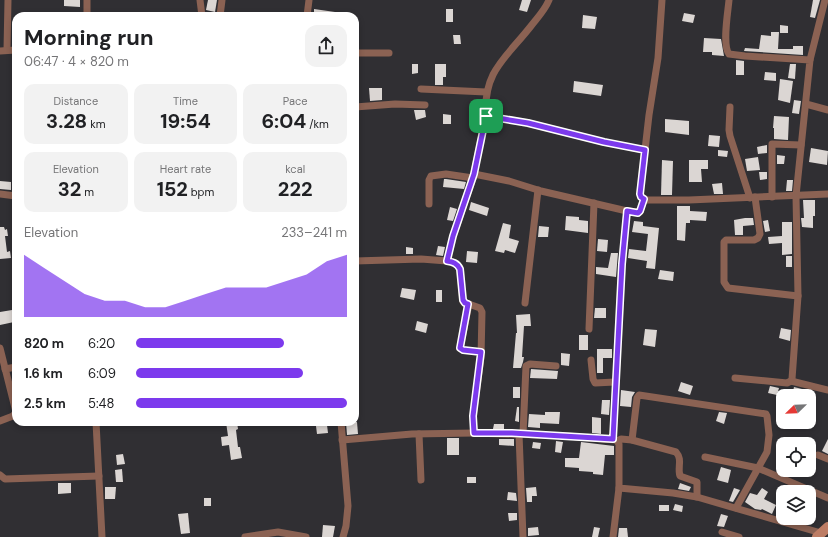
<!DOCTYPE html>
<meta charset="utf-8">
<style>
:root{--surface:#fff;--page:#f2f2f2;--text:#202124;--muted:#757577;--accent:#7c3aed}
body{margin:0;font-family:"DM Sans",sans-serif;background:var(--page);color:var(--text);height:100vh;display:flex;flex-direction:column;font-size:15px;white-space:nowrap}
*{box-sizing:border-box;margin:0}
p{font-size:13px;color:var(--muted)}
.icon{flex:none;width:22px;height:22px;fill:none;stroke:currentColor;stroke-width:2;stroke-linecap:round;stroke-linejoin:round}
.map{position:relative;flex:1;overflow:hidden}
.side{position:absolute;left:12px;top:12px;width:347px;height:414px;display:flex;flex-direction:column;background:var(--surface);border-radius:12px;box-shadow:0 2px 6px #0003}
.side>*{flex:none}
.needle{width:26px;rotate:247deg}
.buttons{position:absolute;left:776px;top:389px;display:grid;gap:8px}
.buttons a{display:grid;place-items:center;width:40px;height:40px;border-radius:8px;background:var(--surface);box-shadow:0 2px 6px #0003;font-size:20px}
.pin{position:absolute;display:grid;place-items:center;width:34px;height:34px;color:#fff;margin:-17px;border-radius:8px;box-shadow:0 2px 6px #0006}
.round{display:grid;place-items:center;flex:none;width:42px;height:42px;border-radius:12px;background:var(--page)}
.head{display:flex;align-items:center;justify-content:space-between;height:68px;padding:0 12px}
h1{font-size:22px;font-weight:700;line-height:30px}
.figures{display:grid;grid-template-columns:repeat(3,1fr);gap:6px;height:68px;padding:4px 12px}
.figures div{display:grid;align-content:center;border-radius:10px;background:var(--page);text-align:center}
.figures b{font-size:20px;font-weight:700}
.figures small{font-size:11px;font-weight:400}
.figures p{font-size:11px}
.chart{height:112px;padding:8px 12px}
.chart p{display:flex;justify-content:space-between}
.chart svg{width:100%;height:72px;margin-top:4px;fill:var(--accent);opacity:.7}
ul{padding:0 12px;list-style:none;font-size:13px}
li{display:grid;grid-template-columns:64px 48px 1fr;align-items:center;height:30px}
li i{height:10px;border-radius:5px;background:var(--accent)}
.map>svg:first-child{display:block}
.building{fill:#dbd6d3}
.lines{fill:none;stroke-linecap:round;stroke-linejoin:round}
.street{stroke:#8b6253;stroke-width:7}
.secondary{stroke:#bd7d65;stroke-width:10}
.route-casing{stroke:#fff;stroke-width:8}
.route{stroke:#7c3aed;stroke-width:5}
</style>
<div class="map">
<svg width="828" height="537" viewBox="0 0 828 537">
<rect width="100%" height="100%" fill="#302f33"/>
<g class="building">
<polygon points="64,0 80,0 80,7 64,6"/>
<polygon points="208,0 217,0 215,12 206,10"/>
<polygon points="522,0 531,0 527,12 519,10"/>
<polygon points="813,0 820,0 815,18 810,17"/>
<polygon points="314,9 335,12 335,16 314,16"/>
<rect x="446" y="9" width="7" height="13"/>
<polygon points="684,13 695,15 693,23 682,21"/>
<polygon points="583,15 597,17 595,29 582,28"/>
<polygon points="780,25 788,26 788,33 780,33"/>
<polygon points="771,32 779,32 778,49 793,49 793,46 803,46 803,55 744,51 745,48 759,49 761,35 771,36"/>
<polygon points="453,35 460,35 461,44 454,44"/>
<polygon points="704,38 721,39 724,56 712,55 712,52 703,52"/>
<polygon points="736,60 744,61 744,75 736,75"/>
<polygon points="412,64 418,64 418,73 412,74"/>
<polygon points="435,64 446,64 446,77 443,77 443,85 435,85"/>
<polygon points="790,64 796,64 795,79 788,78"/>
<polygon points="765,72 776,73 776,81 764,80"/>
<polygon points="780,79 793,81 790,103 778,100"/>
<polygon points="574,81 603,85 601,96 573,92"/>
<polygon points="369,88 382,88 382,100 370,101"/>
<polygon points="794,100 801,101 799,114 792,113"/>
<polygon points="414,110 425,110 426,117 416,120"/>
<polygon points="443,114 451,115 451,124 443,124"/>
<polygon points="774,116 789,117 788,140 774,139 774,128 773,128"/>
<polygon points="665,119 689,121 689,135 665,132"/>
<polygon points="709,135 720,136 719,147 708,146"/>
<polygon points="767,145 767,153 758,154 757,147"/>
<polygon points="811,148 828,151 827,165 809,162"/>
<polygon points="718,150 728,151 727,157 718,156"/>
<polygon points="777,155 785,156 784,164 777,164"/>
<polygon points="758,157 760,170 747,171 745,159"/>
<polygon points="662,160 673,161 672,195 661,195"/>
<polygon points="689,160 708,160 708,169 701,169 702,182 689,182"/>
<polygon points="759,172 767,172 767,179 760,180"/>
<polygon points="444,179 446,179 466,182 464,189 443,187"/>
<polygon points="787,180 793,180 792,191 786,191"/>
<polygon points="0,181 11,182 11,190 0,189"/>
<polygon points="722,183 723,194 714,194 712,184"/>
<polygon points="803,200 815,200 815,216 813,216 813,228 802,227 801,218 804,218"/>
<polygon points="471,202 489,208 487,216 469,210"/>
<polygon points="677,206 690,206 690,211 707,212 706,221 690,220 690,223 686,223 685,241 677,240"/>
<polygon points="450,207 457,209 453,221 447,220"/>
<polygon points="566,216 579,217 579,220 588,221 588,233 565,230"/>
<polygon points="745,218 753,218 754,225 743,226 743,235 735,235 734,220"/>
<polygon points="768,220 770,231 765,232 763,221"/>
<polygon points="634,221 643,222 643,226 659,228 655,269 646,268 647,261 628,258 629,249 646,251 648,234 632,232"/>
<polygon points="782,222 792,222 792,254 782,255 782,243 769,244 768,237 782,236"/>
<polygon points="503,223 511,225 509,238 519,241 515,253 505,250 504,253 495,251"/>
<polygon points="539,226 549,227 548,237 538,237"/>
<polygon points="0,227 4,227 5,230 7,229 8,236 5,236 7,252 10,251 11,258 0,259"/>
<polygon points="598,239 608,240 607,252 597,251"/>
<polygon points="438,246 445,247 443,256 436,255"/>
<polygon points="406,247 413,248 413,254 406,254"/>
<polygon points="467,251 478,252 477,263 466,262"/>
<polygon points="611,253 618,253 616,277 596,274 596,267 608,268"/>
<rect x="786" y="256" width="6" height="11"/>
<polygon points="660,270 674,272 673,281 658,279"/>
<polygon points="402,288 416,290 414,300 400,297"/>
<rect x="436" y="290" width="6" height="12"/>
<polygon points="595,308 606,308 606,318 594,318"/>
<polygon points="12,310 14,322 0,325 0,312"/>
<polygon points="530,314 531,326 524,326 522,357 524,357 523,362 521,368 513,368 516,333 517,333 516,315"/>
<polygon points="417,321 428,324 426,333 415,330"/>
<polygon points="781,328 791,330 790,341 779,338"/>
<polygon points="645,329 657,330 655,347 643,345"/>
<rect x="579" y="335" width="9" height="15"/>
<polygon points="597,349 612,349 612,358 603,358 603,373 597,373"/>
<polygon points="561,353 570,354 569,366 561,365"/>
<polygon points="531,369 558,371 557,379 530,378"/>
<polygon points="681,382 693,386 690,395 678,391"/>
<polygon points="770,386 779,388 777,395 768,393"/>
<rect x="513" y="387" width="7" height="11"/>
<polygon points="794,387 810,391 809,396 792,396"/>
<polygon points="621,390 635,392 632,397 631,407 620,406"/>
<polygon points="602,400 610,400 609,415 601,414"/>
<polygon points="517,407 519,407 519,422 515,421"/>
<polygon points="545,412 560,412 559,424 540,423 540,428 528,427 529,414 545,415"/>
<polygon points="719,412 727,413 724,424 716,421"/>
<polygon points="592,417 601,418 601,434 592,433"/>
<polygon points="226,422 237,422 238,429 236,430 238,447 240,447 242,458 231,460 229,445 222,446 221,437 228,436"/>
<polygon points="346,422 357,422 358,434 347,435"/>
<polygon points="494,424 504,424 504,429 493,429"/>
<polygon points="327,425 328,433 317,434 316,426"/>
<rect x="447" y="438" width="12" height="17"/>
<polygon points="499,439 514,439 514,446 499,445"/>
<polygon points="828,439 828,454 822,451"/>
<polygon points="556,441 563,442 561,453 555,452"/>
<polygon points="533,442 541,443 540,449 532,448"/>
<polygon points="581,442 614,446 614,455 605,455 603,475 593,474 593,472 579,471 579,468 565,467 565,458 579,458"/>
<polygon points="123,454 125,464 117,465 116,455"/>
<polygon points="721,467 731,470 728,483 717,480"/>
<polygon points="122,469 123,482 116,482 115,470"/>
<rect x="467" y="477" width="9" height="6"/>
<polygon points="58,483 71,483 71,493 58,494"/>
<polygon points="680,483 691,487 689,491 678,489"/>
<polygon points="105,487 116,487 115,499 105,499"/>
<polygon points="536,487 537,496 532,496 532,502 527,502 526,488"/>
<polygon points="734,488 740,490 733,502 729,501"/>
<polygon points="762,488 768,492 764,499 776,505 772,514 762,509 761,510 755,509 745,502 750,493 757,495"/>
<polygon points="508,492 516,493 517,501 507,500"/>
<rect x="204" y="498" width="7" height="8"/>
<polygon points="675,504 683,506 682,512 673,510"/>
<rect x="659" y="505" width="10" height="6"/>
<polygon points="188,513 190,533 181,534 178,514"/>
<polygon points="508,513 517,513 517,520 509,521"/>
<polygon points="721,514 728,516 724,527 717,526"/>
<polygon points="323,525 335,526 333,537 322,537"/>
<polygon points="538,527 539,535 528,536 528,528"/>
<polygon points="594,527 600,528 598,537 592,537"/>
<polygon points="619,528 627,528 628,537 618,537"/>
</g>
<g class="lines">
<g class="street">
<polyline points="87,0 87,16"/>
<polyline points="200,0 202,16"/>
<path d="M549 0C545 10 538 17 531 26 506 58 483 71 486 116L528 123 604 142 645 150 640 194 641 197 647 200H689L828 194"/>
<path d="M729 0C728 12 722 45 729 54L745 56 810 60 796 196 798 296 792 379 791 381 787 383 735 378"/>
<polyline points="220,16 222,0"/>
<polyline points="307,16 309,0"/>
<polyline points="7,50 8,0"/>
<polyline points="0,51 16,50"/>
<polyline points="355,53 389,53"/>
<polyline points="810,60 825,0"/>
<polyline points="421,89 486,92"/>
<polyline points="806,104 828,110"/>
<polyline points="355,107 395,104 425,105"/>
<polyline points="730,107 729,130 730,136 750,198"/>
<polyline points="645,150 649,115 658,58 662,0"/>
<polyline points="474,174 509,181 541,191 627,211"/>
<polyline points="0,194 16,196"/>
<polyline points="755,197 760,234 758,238 754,240 726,240 724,242 724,282 728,288 798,296"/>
<polyline points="772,197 772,144 801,145"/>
<polyline points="429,204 429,180 431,176 446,174 473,178"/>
<polyline points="355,261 421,259 447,261 453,236 473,178 486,116"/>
<path d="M447 261C453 262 457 263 460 269L463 302 480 308 482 312 481 357 473 416 474 433 567 436 616 440 619 444V488L673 493 697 497 821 533"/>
<polyline points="525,303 538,190"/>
<polyline points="469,304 460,348 463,350 481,352"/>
<polyline points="589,329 594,203"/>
<polyline points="0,348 16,412 13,416 0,421"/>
<polyline points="591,360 593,379 595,383 615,382"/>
<polyline points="5,369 16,367"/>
<polyline points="791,381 828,390"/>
<polyline points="96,422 102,537"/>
<polyline points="341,422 348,506 346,526 343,537"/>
<polyline points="419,434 421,480"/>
<polyline points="519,434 523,537"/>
<polyline points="523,434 526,366 530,364 556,366"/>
<polyline points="613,439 622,264 627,211 640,212 644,199"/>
<polyline points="342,440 412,434 474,433"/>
<polyline points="632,440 637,398 639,395 766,414 767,416 769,435 767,452 736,508"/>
<path d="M618 441 621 439 632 440 676 452C683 460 677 467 680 476L697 482V497"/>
<polyline points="818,455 828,459"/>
<polyline points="705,457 758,468 828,498"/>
<polyline points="0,475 5,479 99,476"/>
<polyline points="722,532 739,537"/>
<polyline points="245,537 278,532 306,537"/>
<polyline points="613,537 619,488"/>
</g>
<polyline class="secondary" points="817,537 828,527"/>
</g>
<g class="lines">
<g class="route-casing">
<path id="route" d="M486 116 528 123 604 142 645 150 640 194 641 197 644 199 640 211 638 213 627 211 622 264 613 439 512 433H474L473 416 481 352 463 350 460 348 468 304 465 303 463 300 460 269C457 263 453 262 447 261L453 236 474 174Z"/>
</g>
<use href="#route" class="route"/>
</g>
</svg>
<div class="buttons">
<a><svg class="needle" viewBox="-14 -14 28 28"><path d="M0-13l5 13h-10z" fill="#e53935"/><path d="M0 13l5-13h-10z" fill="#757577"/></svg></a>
<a><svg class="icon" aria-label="locate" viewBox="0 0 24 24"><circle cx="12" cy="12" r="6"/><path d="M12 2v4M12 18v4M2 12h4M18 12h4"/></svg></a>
<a><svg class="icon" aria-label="layers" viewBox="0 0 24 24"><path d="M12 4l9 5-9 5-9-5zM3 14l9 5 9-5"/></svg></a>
</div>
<div class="pin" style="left:486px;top:116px;background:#1e9e55"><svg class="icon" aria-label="arrive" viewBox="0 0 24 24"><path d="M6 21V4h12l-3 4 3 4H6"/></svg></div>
<section class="side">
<div class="head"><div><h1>Morning run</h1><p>06:47 · 4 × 820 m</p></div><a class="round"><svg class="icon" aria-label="share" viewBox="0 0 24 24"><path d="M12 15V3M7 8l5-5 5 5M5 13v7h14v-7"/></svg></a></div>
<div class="figures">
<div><p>Distance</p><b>3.28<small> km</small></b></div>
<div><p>Time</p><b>19:54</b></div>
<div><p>Pace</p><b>6:04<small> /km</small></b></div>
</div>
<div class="figures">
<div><p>Elevation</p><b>32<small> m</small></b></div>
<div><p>Heart rate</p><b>152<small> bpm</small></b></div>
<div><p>kcal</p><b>222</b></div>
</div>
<div class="chart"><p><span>Elevation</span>233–241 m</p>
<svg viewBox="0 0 160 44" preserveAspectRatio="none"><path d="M0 44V6L10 14L20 22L30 30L40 34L50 34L60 38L70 38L80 34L90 30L100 26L110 26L120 26L130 22L140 18L150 10L160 6V44z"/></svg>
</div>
<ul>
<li><b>820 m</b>6:20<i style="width:70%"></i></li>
<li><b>1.6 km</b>6:09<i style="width:79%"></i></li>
<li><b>2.5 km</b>5:48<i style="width:100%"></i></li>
</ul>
</section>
</div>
